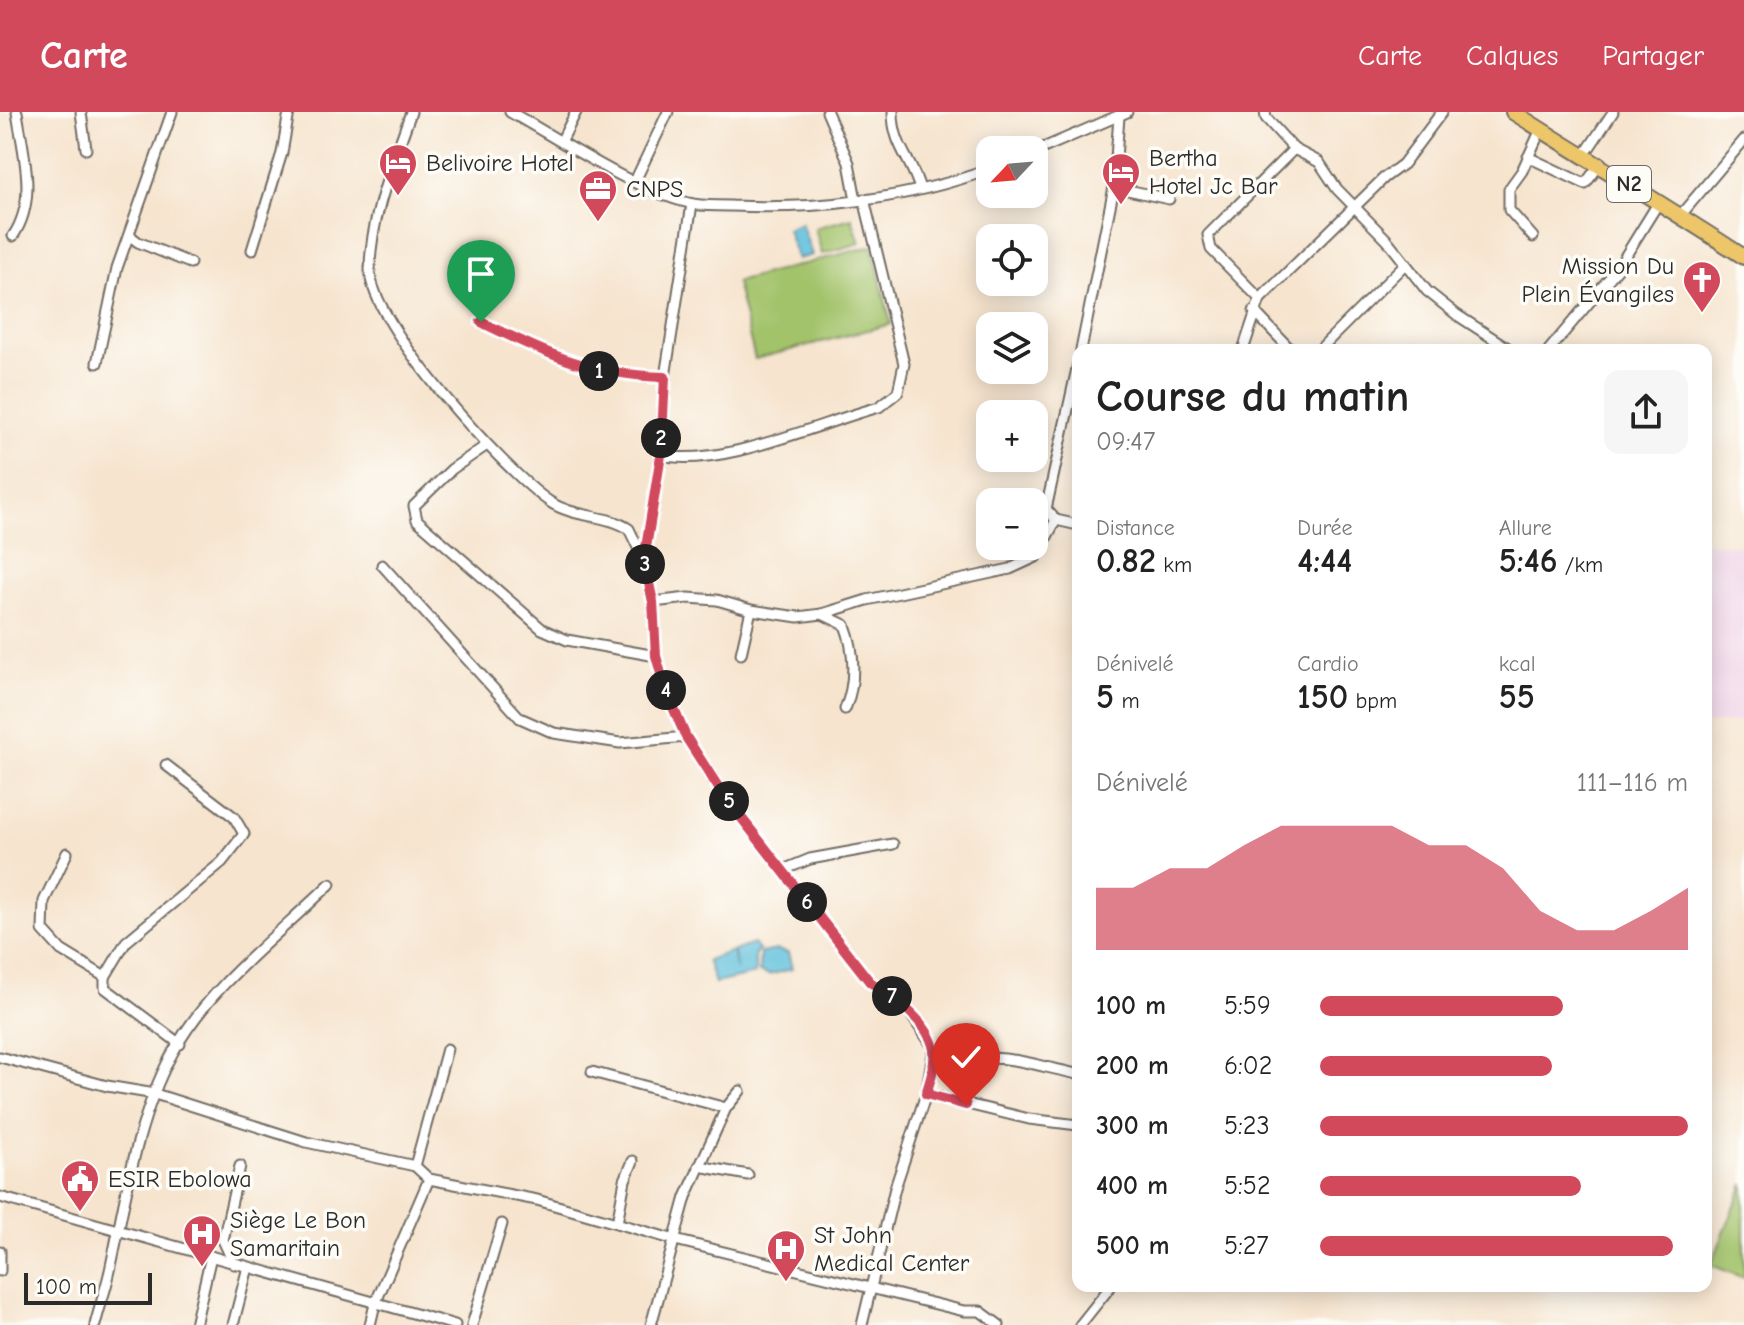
<!DOCTYPE html>
<html lang="fr">
<meta charset="utf-8">
<style>
:root{--surface:#fff;--page:#f6f6f6;--text:#222;--muted:#767676;--accent:#d1495b}
body{margin:0;font-family:"Comic Neue",sans-serif;background:var(--page);color:var(--text);height:100vh;display:flex;flex-direction:column;font-size:30px;white-space:nowrap}
*{box-sizing:border-box;margin:0}
p{font-size:26px;color:var(--muted)}
.icon{flex:none;width:44px;height:44px;fill:none;stroke:currentColor;stroke-width:2;stroke-linecap:round;stroke-linejoin:round}
.map{position:relative;flex:1;overflow:hidden}
.details{position:absolute;left:1072px;top:232px;width:640px;height:948px;display:flex;flex-direction:column;background:var(--surface);border-radius:16px;box-shadow:0 4px 20px #0003}
.details>*{flex:none}
.needle{width:52px;rotate:244deg}
.controls{position:absolute;left:976px;top:24px;display:grid;gap:16px}
.controls a{display:grid;place-items:center;width:72px;height:72px;border-radius:16px;background:var(--surface);box-shadow:0 4px 20px #0003;font-size:40px}
.scale{position:absolute;left:24px;bottom:20px;width:128px;box-sizing:border-box;padding-left:8px;border:4px solid #2b2b2b;border-top:0;font-size:22px;line-height:28px;white-space:nowrap;color:#2b2b2b;-webkit-text-stroke:6px #fdfcf7;paint-order:stroke}
.pin{position:absolute;display:grid;place-items:center;width:68px;height:68px;color:#fff;margin:-82px -34px;border-radius:50% 50% 50% 0;rotate:-45deg;box-shadow:0 0 8px #0007}
.pin .icon{rotate:45deg}
.km{position:absolute;width:40px;height:40px;margin:-20px;border-radius:50%;background:#222;color:#fff;font-size:22px;line-height:40px;text-align:center}
.round{display:grid;place-items:center;flex:none;width:84px;height:84px;border-radius:16px;background:var(--page)}
.headline{display:flex;align-items:center;justify-content:space-between;height:136px;padding:0 24px}
h1{font-size:44px;font-weight:700;line-height:60px}
.figures{display:grid;grid-template-columns:repeat(3,1fr);gap:12px;height:136px;padding:8px 24px}
.figures div{display:grid;align-content:center}
.figures b{font-size:34px;font-weight:700}
.figures small{font-size:22px;font-weight:400}
.figures p{font-size:22px}
.chart{height:224px;padding:16px 24px}
.chart p{display:flex;justify-content:space-between}
.chart svg{width:100%;height:144px;margin-top:8px;fill:var(--accent);opacity:.7}
ul{padding:0 24px;list-style:none;font-size:26px}
li{display:grid;grid-template-columns:128px 96px 1fr;align-items:center;height:60px}
li i{height:20px;border-radius:10px;background:var(--accent)}
header{display:flex;align-items:center;gap:48px;box-sizing:border-box;height:112px;padding:0 40px;background:var(--accent);color:#fff}
header strong{font-size:38px}
nav{display:flex;gap:44px;margin-inline-start:auto;font-size:28px}
.map>svg:first-child{display:block}
.built{fill:#eed0e7}
.green{fill:#a3c36b;stroke:#67774b;stroke-width:2}
.water{fill:#5ebfdc;stroke:#447584;stroke-width:2}
.lines{fill:none;stroke-linecap:round;stroke-linejoin:round}
.minor-casing{stroke:#726c64;stroke-width:13}
.highway-casing{stroke:#726c64;stroke-width:18}
.minor{stroke:#fff;stroke-width:9}
.highway{stroke:#ecc669;stroke-width:14}
.route-casing{stroke:#fff;stroke-width:16}
.route{stroke:#d1495b;stroke-width:10}
.labels{text-anchor:middle;dominant-baseline:central;stroke-width:7;stroke-linejoin:round;paint-order:stroke}
.shield{fill:#fdfcf7;stroke:#6a6a68;stroke-width:2}
.shield-label{font-size:22px;font-weight:bold;fill:#2b2b2b}
.poi-label{font-size:24px;fill:#2b2b2b;stroke:#fdfcf7;text-anchor:start}
</style>
<header>
<strong>Carte</strong>
<nav><a>Carte</a><a>Calques</a><a>Partager</a></nav>
</header>
<div class="map">
<svg width="1744" height="1213" viewBox="0 0 1744 1213">
<rect width="100%" height="100%" fill="#fdfcf7"/>
<filter id="ink" filterUnits="userSpaceOnUse"><feTurbulence type="fractalNoise" baseFrequency=".0125" numOctaves="2"/><feDisplacementMap in="SourceGraphic" scale="16" xChannelSelector="R" yChannelSelector="G"/><feConvolveMatrix kernelMatrix="1 2 1 2 8 2 1 2 1" color-interpolation-filters="sRGB"/></filter>
<filter id="wash" filterUnits="userSpaceOnUse"><feTurbulence type="fractalNoise" baseFrequency=".006" numOctaves="4" result="noise"/><feDisplacementMap in="SourceGraphic" scale="32" xChannelSelector="R" yChannelSelector="G"/><feGaussianBlur stdDeviation="1.8" result="paint"/><feColorMatrix in="noise" values="0 0 0 0 0 0 0 0 0 0 0 0 0 0 0 0 0 1.4 0 .05"/><feComposite in="paint" operator="in"/></filter>
<g filter="url(#wash)">
<rect width="100%" height="100%" fill="#f6e4ce"/>
<polygon class="built" points="1706,430 1744,434 1744,609 1706,612"/>
<g class="green">
<polygon points="852,106 860,131 822,142 815,116"/>
<polygon points="872,134 891,212 755,247 736,170"/>
<polygon points="1744,1072 1744,1166 1711,1153"/>
</g>
<g class="water">
<polygon points="801,111 812,143 797,147 787,117"/>
<polygon points="753,832 759,838 755,842 755,862 715,871 707,848 732,839 736,858 734,839"/>
<polygon points="777,838 788,841 792,857 769,863 759,860 760,841"/>
</g>
</g>
<g filter="url(#ink)">
<g class="lines">
<g class="minor-casing">
<g id="minor">
<polyline points="81,0 86,37"/>
<path d="M411 0C394 49 370 105 370 158 370 211 505 360 550 390 574 406 607 402 629 417L644 448"/>
<path d="M510 0C562 29 632 77 689 91 702 95 718 93 732 94 816 98 910 87 990 57"/>
<polyline points="827,0 849,51 856,88"/>
<path d="M893 0C893 34 911 46 920 77"/>
<polyline points="1265,0 1266,6 1294,37 1319,50 1337,77 1387,128 1427,179 1457,203 1511,238"/>
<polyline points="562,28 576,0"/>
<polyline points="1034,40 1127,0"/>
<polyline points="1528,45 1585,72 1601,51"/>
<polyline points="1583,45 1613,0"/>
<polyline points="635,69 668,0"/>
<polyline points="1114,75 1169,87"/>
<polyline points="692,92 665,265 661,343 644,448 653,490 656,544 666,579 686,625 722,681 870,870 903,891 934,936 926,982 895,1076 862,1213"/>
<polyline points="1679,105 1744,28"/>
<polyline points="129,123 138,130 190,151"/>
<path d="M13 124C38 87 23 42 17 0"/>
<polyline points="1533,125 1509,98 1509,77 1522,59 1541,17"/>
<polyline points="252,138 282,41 289,0"/>
<polyline points="1260,187 1211,137 1208,123 1294,37"/>
<polyline points="1254,199 1291,238"/>
<path d="M481 210C548 242 589 263 665 265"/>
<polyline points="1081,238 1114,75 1119,4"/>
<polyline points="1243,238 1260,187 1384,66 1403,52 1442,0"/>
<polyline points="1319,238 1405,152"/>
<polyline points="1549,238 1618,156 1657,93"/>
<polyline points="97,251 117,156 172,0"/>
<polyline points="1078,252 1046,397 1056,408 1078,413"/>
<polyline points="487,333 452,357 414,394 417,408 542,517 567,528 656,544"/>
<path d="M661 343C719 357 819 311 879 295L898 280 904 252 864 87"/>
<polyline points="382,453 520,606 554,621 620,631 686,625"/>
<polyline points="653,490 688,486 717,488 751,498 798,505 822,502 867,488 1010,457 1036,445 1056,408"/>
<path d="M822 502 845 513C855 539 856 571 845 597"/>
<polyline points="741,542 751,498"/>
<polyline points="67,741 44,789 43,818 61,838 105,865 105,876 180,932"/>
<polyline points="783,758 810,747 893,732"/>
<polyline points="105,865 126,830 222,750 244,722 234,705 166,653"/>
<polyline points="0,945 107,974 155,982 306,1030 415,1054 429,1067 537,1088 675,1128 964,1199 980,1199 999,1213"/>
<path d="M932 958C992 935 1018 950 1078 962"/>
<polyline points="592,960 726,996"/>
<polyline points="926,982 1029,1007 1078,1013"/>
<polyline points="415,1054 447,937"/>
<polyline points="699,1054 748,1063"/>
<polyline points="0,1085 455,1213"/>
<polyline points="617,1111 625,1068 633,1049"/>
<polyline points="0,1139 0,1159"/>
<polyline points="234,1152 223,1128 240,1054"/>
<path d="M95 1213C100 1193 107 1174 111 1154 126 1084 137 1006 172 942 208 875 276 825 330 772"/>
<polyline points="195,1213 211,1144"/>
<polyline points="233,1213 248,1155"/>
<polyline points="370,1213 375,1192 429,1067"/>
<polyline points="472,1213 502,1112"/>
<polyline points="651,1213 686,1085 726,996 740,979"/>
<polyline points="1080,1213 1111,1174"/>
</g>
</g>
<g class="highway-casing">
<path id="highway" d="M1513 0C1590 49 1668 95 1744 145"/>
</g>
<use href="#minor" class="minor"/>
<use href="#highway" class="highway"/>
</g>
</g>
<g class="lines" filter="url(#ink)">
<g class="route-casing">
<path id="route" d="M481 210C548 242 589 263 665 265L661 343 644 448 653 490 656 544 666 579 686 625 722 681 870 870C892 884 930 911 934 938 936 952 930 969 926 982L966 993"/>
</g>
<use href="#route" class="route"/>
</g>
<defs>
<g id="hotel-pin" transform="scale(2)"><path d="M0 17L-7.5 6A9.5 9.5 0 1 1 7.5 6Z" fill="#d1495b" stroke="#fdfcf7"/><path d="M-6-4.5h1.5V1H6V5H4.5V3h-9V5H-6ZM-4 0a1.8 1.8 0 1 1 3.6 0ZM.5 0V-2.5h3Q6-2.5 6 0Z" fill="#fff"/></g>
<g id="office-pin" transform="scale(2)"><path d="M0 17L-7.5 6A9.5 9.5 0 1 1 7.5 6Z" fill="#d1495b" stroke="#fdfcf7"/><path d="M-6-3h4V-5.5h4V-3h4V5H-6ZM-1-4.5V-3h2v-1.5ZM-6 0V1H6V0Z" fill="#fff"/></g>
<g id="church-pin" transform="scale(2)"><path d="M0 17L-7.5 6A9.5 9.5 0 1 1 7.5 6Z" fill="#d1495b" stroke="#fdfcf7"/><path d="M-1.2-6h2.4v3.5h3.3v2.4h-3.3V6h-2.4V-.1h-3.3v-2.4h3.3Z" fill="#fff"/></g>
<g id="civic-pin" transform="scale(2)"><path d="M0 17L-7.5 6A9.5 9.5 0 1 1 7.5 6Z" fill="#d1495b" stroke="#fdfcf7"/><path d="M-.6-6.5H3V-4.5H.6V-3L4-1V1h2V6H-6V1h2V-1L-.6-3ZM-1.2 2.5V6h2.4V2.5Z" fill="#fff"/></g>
<g id="hospital-pin" transform="scale(2)"><path d="M0 17L-7.5 6A9.5 9.5 0 1 1 7.5 6Z" fill="#d1495b" stroke="#fdfcf7"/><path d="M-5-5h3v3.5h4V-5h3V5h-3V1.5h-4V5h-3Z" fill="#fff"/></g>
</defs>
<g fill-rule="evenodd">
<use href="#hotel-pin" x="398" y="51"/>
<use href="#hotel-pin" x="1121" y="60"/>
<use href="#office-pin" x="598" y="77"/>
<use href="#church-pin" x="1702" y="168"/>
<use href="#civic-pin" x="80" y="1067"/>
<use href="#hospital-pin" x="202" y="1122"/>
<use href="#hospital-pin" x="786" y="1137"/>
</g>
<g class="labels">
<rect class="shield" x="1607" y="54" width="44" height="36" rx="6"/>
<g class="shield-label">
<text x="1629" y="72">N2</text>
</g>
<g class="poi-label">
<text x="1149" y="46">Bertha<tspan x="1149" dy="28">Hotel Jc Bar</tspan></text>
<text x="426" y="51">Belivoire Hotel</text>
<text x="626" y="77">CNPS</text>
<text x="1674" y="154" text-anchor="end">Mission Du<tspan x="1674" dy="28">Plein Évangiles</tspan></text>
<text x="108" y="1067">ESIR Ebolowa</text>
<text x="230" y="1108">Siège Le Bon<tspan x="230" dy="28">Samaritain</tspan></text>
<text x="814" y="1123">St John<tspan x="814" dy="28">Medical Center</tspan></text>
</g>
</g>
</svg>
<div class="controls">
<a><svg class="needle" viewBox="-14 -14 28 28"><path d="M0-13l5 13h-10z" fill="#e53935"/><path d="M0 13l5-13h-10z" fill="#767676"/></svg></a>
<a><svg class="icon" aria-label="locate" viewBox="0 0 24 24"><circle cx="12" cy="12" r="6"/><path d="M12 2v4M12 18v4M2 12h4M18 12h4"/></svg></a>
<a><svg class="icon" aria-label="layers" viewBox="0 0 24 24"><path d="M12 4l9 5-9 5-9-5zM3 14l9 5 9-5"/></svg></a>
<a>+</a>
<a>−</a>
</div>
<div class="scale">100 m</div>
<div class="pin" style="left:481px;top:210px;background:#1e9e55"><svg class="icon" aria-label="arrive" viewBox="0 0 24 24"><path d="M6 21V4h12l-3 4 3 4H6"/></svg></div>
<div class="pin" style="left:966px;top:993px;background:#d93025"><svg class="icon" aria-label="check" viewBox="0 0 24 24"><path d="M5 12l5 5 9-10"/></svg></div>
<b class="km" style="left:599px;top:259px">1</b>
<b class="km" style="left:661px;top:326px">2</b>
<b class="km" style="left:645px;top:452px">3</b>
<b class="km" style="left:666px;top:578px">4</b>
<b class="km" style="left:729px;top:689px">5</b>
<b class="km" style="left:807px;top:790px">6</b>
<b class="km" style="left:892px;top:884px">7</b>
<section class="details">
<div class="headline"><div><h1>Course du matin</h1><p>09:47</p></div><a class="round"><svg class="icon" aria-label="share" viewBox="0 0 24 24"><path d="M12 15V3M7 8l5-5 5 5M5 13v7h14v-7"/></svg></a></div>
<div class="figures">
<div><p>Distance</p><b>0.82<small> km</small></b></div>
<div><p>Durée</p><b>4:44</b></div>
<div><p>Allure</p><b>5:46<small> /km</small></b></div>
</div>
<div class="figures">
<div><p>Dénivelé</p><b>5<small> m</small></b></div>
<div><p>Cardio</p><b>150<small> bpm</small></b></div>
<div><p>kcal</p><b>55</b></div>
</div>
<div class="chart"><p><span>Dénivelé</span>111–116 m</p>
<svg viewBox="0 0 160 44" preserveAspectRatio="none"><path d="M0 44V25L10 25L20 19L30 19L40 12L50 6L60 6L70 6L80 6L90 12L100 12L110 19L120 32L130 38L140 38L150 32L160 25V44z"/></svg>
</div>
<ul>
<li><b>100 m</b>5:59<i style="width:66%"></i></li>
<li><b>200 m</b>6:02<i style="width:63%"></i></li>
<li><b>300 m</b>5:23<i style="width:100%"></i></li>
<li><b>400 m</b>5:52<i style="width:71%"></i></li>
<li><b>500 m</b>5:27<i style="width:96%"></i></li>
</ul>
</section>
</div>
